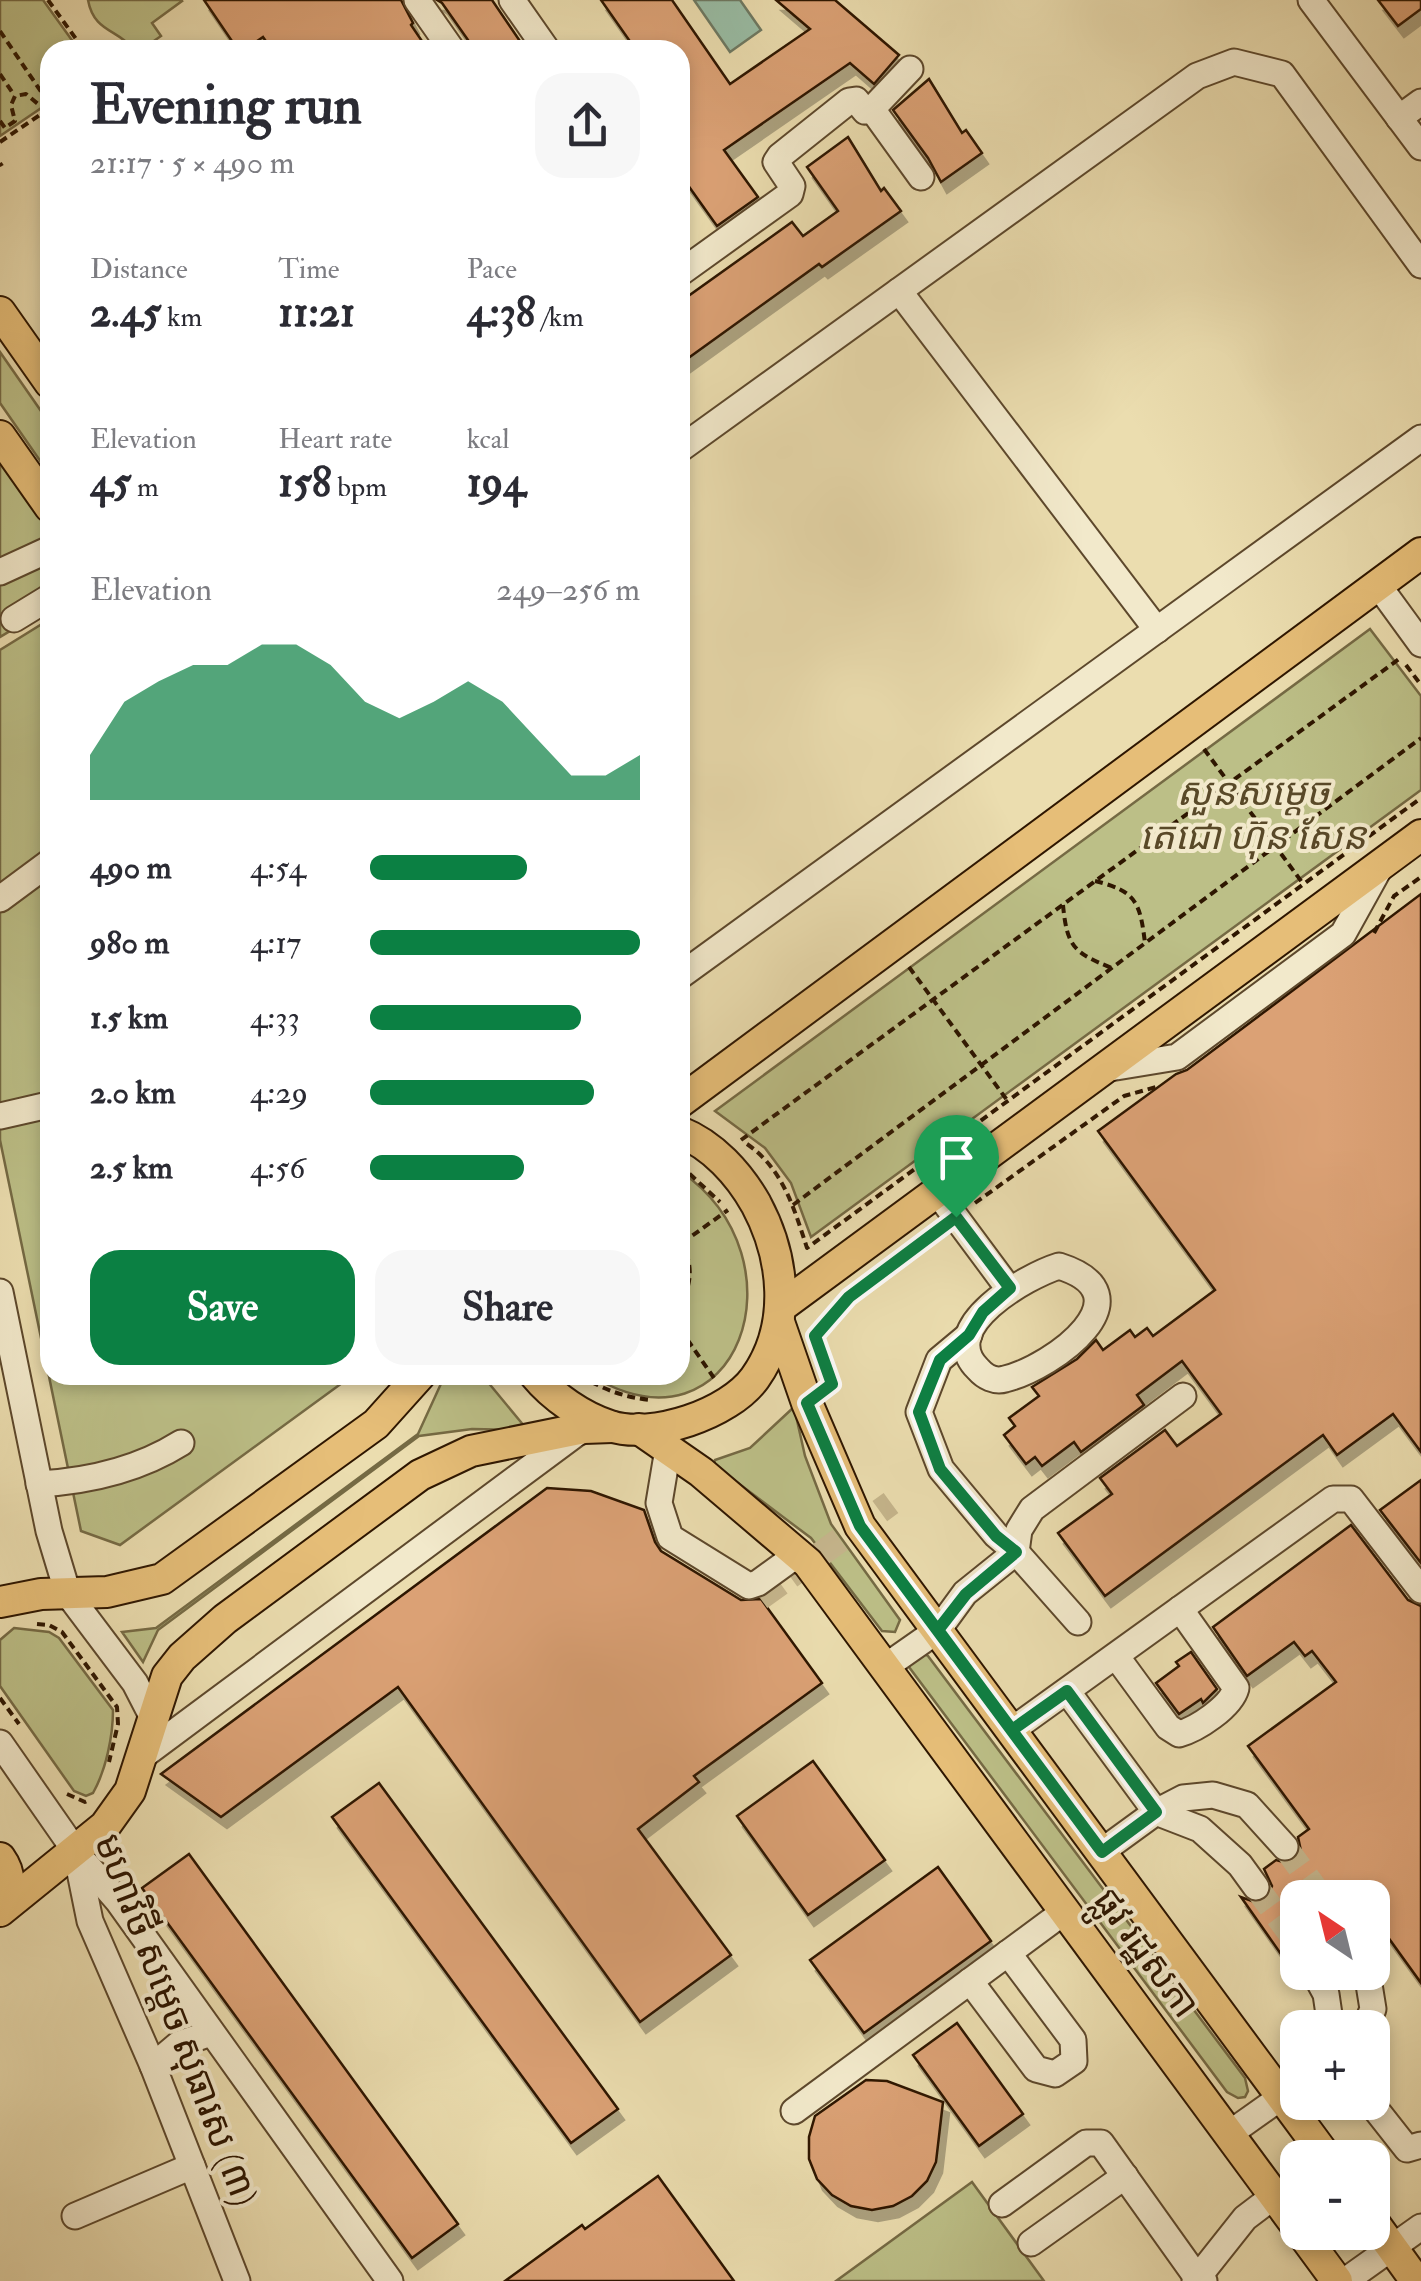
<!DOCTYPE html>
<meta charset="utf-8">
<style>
:root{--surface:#fff;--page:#f7f7f7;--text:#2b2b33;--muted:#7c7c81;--accent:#0b8043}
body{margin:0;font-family:"IM FELL Double Pica","Noto Sans Khmer",serif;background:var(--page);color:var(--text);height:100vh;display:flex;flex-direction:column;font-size:38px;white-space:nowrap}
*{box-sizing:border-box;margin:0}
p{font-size:32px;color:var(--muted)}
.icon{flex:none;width:55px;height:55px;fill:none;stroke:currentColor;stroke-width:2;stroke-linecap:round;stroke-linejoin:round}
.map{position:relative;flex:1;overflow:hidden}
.panel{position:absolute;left:40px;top:40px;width:650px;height:1345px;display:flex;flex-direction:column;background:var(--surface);border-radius:30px;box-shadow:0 5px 15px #0003}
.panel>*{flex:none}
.needle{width:65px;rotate:325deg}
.tools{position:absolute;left:1280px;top:1880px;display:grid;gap:20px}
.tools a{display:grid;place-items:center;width:110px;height:110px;border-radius:20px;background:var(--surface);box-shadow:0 5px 15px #0003;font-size:50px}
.pin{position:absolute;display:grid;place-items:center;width:85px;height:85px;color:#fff;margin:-102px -42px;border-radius:50% 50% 50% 0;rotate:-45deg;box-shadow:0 0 10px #0007}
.pin .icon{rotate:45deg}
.round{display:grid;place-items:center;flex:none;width:105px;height:105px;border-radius:30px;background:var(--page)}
.overview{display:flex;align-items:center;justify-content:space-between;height:170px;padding:0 50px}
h1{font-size:55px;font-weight:700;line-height:75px}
.stats{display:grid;grid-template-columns:repeat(3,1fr);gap:15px;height:170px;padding:10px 50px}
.stats div{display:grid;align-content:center}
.stats b{font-size:42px;font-weight:700}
.stats small{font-size:28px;font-weight:400}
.stats p{font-size:28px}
.chart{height:280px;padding:20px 50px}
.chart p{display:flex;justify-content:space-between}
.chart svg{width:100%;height:180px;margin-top:10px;fill:var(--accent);opacity:.7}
.action{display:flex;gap:20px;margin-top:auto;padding:20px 50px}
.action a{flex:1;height:115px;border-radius:30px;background:var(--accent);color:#fff;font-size:40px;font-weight:700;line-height:115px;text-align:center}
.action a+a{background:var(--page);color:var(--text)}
ul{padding:0 50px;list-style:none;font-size:32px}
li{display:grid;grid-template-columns:160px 120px 1fr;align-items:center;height:75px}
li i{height:25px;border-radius:12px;background:var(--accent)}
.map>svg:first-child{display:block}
.green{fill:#bcbf87;stroke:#756a44;stroke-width:2.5}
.water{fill:#99bda5;stroke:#6e7a63;stroke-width:2.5}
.building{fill:#dba174;stroke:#2e1600;stroke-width:2.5;filter:url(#shadow)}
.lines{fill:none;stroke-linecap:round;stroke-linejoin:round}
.minor-tunnel{stroke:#c5b58c;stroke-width:25;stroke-dasharray:25 12;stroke-linecap:butt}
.minor-casing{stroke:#5d482c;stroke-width:29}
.major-casing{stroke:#2e1600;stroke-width:34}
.path{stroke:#2e1600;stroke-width:4;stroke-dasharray:8 5;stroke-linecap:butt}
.minor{stroke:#f2e9cb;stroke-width:25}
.major{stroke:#e6be78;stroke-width:30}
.route-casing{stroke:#fff;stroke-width:20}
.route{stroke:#0b8043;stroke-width:12}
.labels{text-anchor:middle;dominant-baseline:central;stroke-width:8;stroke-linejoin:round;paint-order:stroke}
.park-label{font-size:38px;font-style:italic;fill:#594928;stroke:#f2e9cb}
.street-label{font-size:38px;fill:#2e1600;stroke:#f2e9cb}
</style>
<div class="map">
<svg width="1421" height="2281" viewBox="0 0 1421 2281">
<defs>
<filter id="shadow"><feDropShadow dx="6" dy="11" stdDeviation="0" flood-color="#0004"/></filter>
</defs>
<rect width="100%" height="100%" fill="#ebddaf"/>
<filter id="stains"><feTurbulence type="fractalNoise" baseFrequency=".002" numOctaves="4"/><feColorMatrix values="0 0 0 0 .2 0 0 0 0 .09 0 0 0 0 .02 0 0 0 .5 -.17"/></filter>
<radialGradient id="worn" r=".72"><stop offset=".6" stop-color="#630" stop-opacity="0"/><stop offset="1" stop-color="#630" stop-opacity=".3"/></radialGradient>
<g class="green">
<polygon points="0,0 43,0 79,50 50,50 50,102 0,136"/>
<path d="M88 0H181L182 1 152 23 161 36 141 50H134C119 29 94 33 88 0Z"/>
<polygon points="0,352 50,424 50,475 0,403"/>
<polygon points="0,460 50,532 50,607 0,637"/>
<polygon points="50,619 50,1375 353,1375 120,1545 81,1531 0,1140 0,650"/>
<polygon points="1370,629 1421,696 1421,790 811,1237 791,1183 765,1148 715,1111"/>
<path d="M680 1171C809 1259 738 1465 590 1375H680V1301L689 1278 687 1256 680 1243Z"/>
<polygon points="445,1375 482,1375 525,1427 519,1430 472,1429 419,1436 158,1630 143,1662 122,1632 156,1628 418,1434"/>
<polygon points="794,1407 805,1456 831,1524 900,1620 895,1632 882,1631 811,1538 714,1465 715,1460 750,1448"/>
<path d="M14 1628 49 1632 59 1638 113 1710C113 1736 106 1770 93 1793L86 1796 74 1791 0 1686V1640Z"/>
<polygon points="922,1653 928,1656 1245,2078 1248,2091 1245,2097 1238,2098 1227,2092 909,1667 909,1661"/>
<polygon points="972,2182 1044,2281 836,2281"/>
</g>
<polygon class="water" points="694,0 740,0 761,30 730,52"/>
<g class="building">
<polygon points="204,0 401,0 413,23 411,25 428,50 309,50 304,42 293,50 272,50 263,37 244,50 238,50"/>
<polygon points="437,0 492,0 526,50 475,50 442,3"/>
<polygon points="601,0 672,0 730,84 810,29 776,0 835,0 899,55 874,84 850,63 724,150 758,197 717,226 680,174 680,50 636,50"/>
<polygon points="1378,0 1421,0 1421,9 1398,26"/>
<polygon points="929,79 962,133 966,130 982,153 941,182 928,158 893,110"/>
<polygon points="848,137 881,191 884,188 901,211 822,267 819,264 680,364 680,302 792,222 803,236 838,211 807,167"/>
<polygon points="1421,894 1421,1452 1393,1414 1337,1455 1323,1435 1105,1596 1058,1533 1112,1494 1100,1478 1165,1430 1177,1446 1221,1414 1182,1361 1137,1395 1144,1405 1081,1452 1074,1442 1042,1466 1035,1457 1026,1464 1004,1435 1015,1426 1009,1418 1039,1396 1032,1387 1077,1359 1096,1340 1103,1350 1130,1330 1135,1337 1147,1328 1153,1336 1215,1290 1098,1131 1176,1074 1187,1070"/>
<polygon points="1421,1480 1421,1563 1380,1510"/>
<polygon points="547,1488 591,1491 644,1510 655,1542 661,1551 741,1600 761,1599 822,1683 694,1776 699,1782 638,1829 731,1955 640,2022 398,1687 221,1817 161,1774"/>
<polygon points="1351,1525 1408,1600 1421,1606 1421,1983 1372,1915 1372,1898 1298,1898 1298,1946 1283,1957 1241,1897 1257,1903 1266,1899 1272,1886 1264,1869 1276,1860 1287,1863 1295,1860 1301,1851 1298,1837 1309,1829 1248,1746 1336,1682 1312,1651 1305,1656 1294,1642 1247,1676 1213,1627"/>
<polygon points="1191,1652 1217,1689 1203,1703 1201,1699 1179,1714 1156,1683 1179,1666 1176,1662"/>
<polygon points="813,1761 885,1860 808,1915 737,1816"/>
<polygon points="379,1783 618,2109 571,2143 332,1817"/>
<polygon points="189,1854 458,2224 412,2258 142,1888"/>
<polygon points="938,1867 991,1941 864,2033 810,1960"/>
<polygon points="957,2023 1023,2114 979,2146 913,2055"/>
<polygon points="866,2080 887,2081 943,2102 936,2162 927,2181 912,2196 893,2206 872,2210 851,2206 832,2195 817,2179 809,2159 809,2137 815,2116"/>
<polygon points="658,2176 734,2281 505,2281 582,2225 585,2229"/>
</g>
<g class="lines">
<g class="minor-tunnel">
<polyline points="760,1598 891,1503"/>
<polyline points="1285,1847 1322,1898"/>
<polyline points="1256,1887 1298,1944"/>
</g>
<g class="minor-casing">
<g id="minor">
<polyline points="417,0 452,50"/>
<polyline points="512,0 547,50"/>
<polyline points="1311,0 1421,147"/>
<polyline points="872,109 921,177"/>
<polyline points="1399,118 1421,102"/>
<polyline points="680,273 790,194 792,186 776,162 780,156 849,101 856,100 865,111 872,109 910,69"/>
<polyline points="899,291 1157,630"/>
<polyline points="680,449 1197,76 1234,62 1282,74 1421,265"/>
<polyline points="0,572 50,549"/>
<polyline points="1378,585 1421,644"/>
<polyline points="14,619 50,597"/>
<polyline points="0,899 50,862"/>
<polyline points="680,976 1421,438"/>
<polyline points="1104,1069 1177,1057 1343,934 1379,869"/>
<polyline points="0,1116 44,1106"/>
<polyline points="937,1192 1009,1289"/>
<path d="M1059 1266C1151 1295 1054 1367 1005 1379 995 1382 985 1377 978 1369 935 1327 1027 1276 1059 1266Z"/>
<polyline points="0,1292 49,1531 68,1594 135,1683 152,1716"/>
<polyline points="969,1335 939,1360 919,1412 941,1469 996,1535 1016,1552 1078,1622"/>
<polyline points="668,1449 659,1503 670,1537 749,1586 758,1583 798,1554"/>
<path d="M39 1484C90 1481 138 1470 181 1443"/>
<path d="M1116 1656 1168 1727 1179 1734C1197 1729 1231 1707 1236 1688L1180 1609"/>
<polyline points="885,1667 938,1630 965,1593 1016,1552 1019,1530 1032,1509 1183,1396"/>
<polyline points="1067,1691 1156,1812 1200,1829 1240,1865 1256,1887"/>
<polyline points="1012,1730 1333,1499 1351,1499 1421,1590"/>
<polyline points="0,1743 76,1852 90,1921 153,2066 237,2281"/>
<polyline points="144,1755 581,1430"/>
<polyline points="1101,1852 1156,1812 1183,1798 1213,1795 1247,1805 1285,1847"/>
<polyline points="79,1856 118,1901 390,2281"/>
<polyline points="1314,1972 1326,1994 1331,2028"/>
<polyline points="970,1981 1036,2069 1055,2074 1074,2061 1073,2040 1008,1953"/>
<polyline points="1365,2028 1373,2009 1367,1972"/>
<polyline points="153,2066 179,2044 211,2033"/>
<polyline points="1370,2102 1407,2149 1421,2145"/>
<polyline points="794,2111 1065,1911"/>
<polyline points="1229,2134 1298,2085"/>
<polyline points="1002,2204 1086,2143 1101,2143 1198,2279 1204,2281"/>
<polyline points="75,2216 192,2166"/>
<polyline points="1031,2243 1125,2176"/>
<polyline points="1195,2281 1245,2218 1274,2196"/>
<polyline points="1345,2281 1421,2227"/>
</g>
</g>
<g class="major-casing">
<g id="major">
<polyline points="0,312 50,383"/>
<polyline points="0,436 50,507"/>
<polyline points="680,1102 1421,553"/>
<polyline points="782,1306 1421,835"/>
<polyline points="779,1322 807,1403 860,1526 1327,2158"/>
<path d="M535 1375C553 1397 582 1417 610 1426 652 1440 729 1414 755 1378 792 1326 785 1258 756 1204 739 1174 713 1145 680 1132"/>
<polyline points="639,1429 701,1472 808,1563 1298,2228"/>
<polyline points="0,1602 41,1594 107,1592 162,1579 376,1424 420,1375"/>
<path d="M0 1858C13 1876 9 1890 0 1909"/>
<polyline points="0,1911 105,1826 130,1791 167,1676 182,1657 225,1619 420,1475 471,1451 584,1428 612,1427"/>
<polyline points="1372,2220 1416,2281"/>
<polyline points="1301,2232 1337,2281"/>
</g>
</g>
<g class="path">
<polyline points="48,0 84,50"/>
<polyline points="0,31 46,99"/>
<polyline points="0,74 14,95"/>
<polyline points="0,121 5,128 15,121 11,105 15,96 26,94 38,104 46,99"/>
<polyline points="0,142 50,108"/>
<polyline points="0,163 2,166"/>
<polyline points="1406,665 1421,685"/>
<polyline points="1204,749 1304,885"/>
<path d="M1095 881C1136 891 1140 902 1145 943"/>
<path d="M1063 905C1067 947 1074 953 1112 968"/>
<polyline points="1374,933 1394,896 1421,877"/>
<polyline points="909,967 1007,1100"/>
<polyline points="741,1140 1399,659"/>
<path d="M747 1144C783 1169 794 1208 807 1248L1421 798"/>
<polyline points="680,1165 720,1202"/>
<polyline points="975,1203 1124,1096 1160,1086"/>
<polyline points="793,1205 1421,738"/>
<path d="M680 1241C693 1262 693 1283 680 1304"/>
<polyline points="682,1243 728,1210"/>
<polyline points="680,1329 714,1378"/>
<path d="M580 1375C602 1389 623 1397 650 1400"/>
<polyline points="828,1387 832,1384 815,1336 849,1297 935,1233"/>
<polyline points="37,1624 49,1625 62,1632 117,1707 118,1724 109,1762"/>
<polyline points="0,1698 19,1724"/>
<polyline points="67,1794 85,1802 90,1800"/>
</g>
<use href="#minor" class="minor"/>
<use href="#major" class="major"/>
</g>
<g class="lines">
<g class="route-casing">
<polyline id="route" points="956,1217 849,1297 815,1336 832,1384 807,1403 860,1526 1102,1852 1156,1812 1067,1691 1012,1730 938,1630 966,1594 1016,1552 996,1536 940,1469 919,1412 940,1360 969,1335 983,1312 1010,1288 956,1217"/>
</g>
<use href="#route" class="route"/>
</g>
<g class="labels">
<g class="park-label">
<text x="1253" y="793">សួនសម្តេច<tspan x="1253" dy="44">តេជោ ហ៊ុន សែន</tspan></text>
</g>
<g class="street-label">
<text transform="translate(1146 1953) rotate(54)">ផ្លូវ រដ្ឋសភា</text>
<text transform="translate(176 2020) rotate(69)">មហាវិថី សម្តេច សុធារស (៣)</text>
</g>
</g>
<rect width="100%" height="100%" filter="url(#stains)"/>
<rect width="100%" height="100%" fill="url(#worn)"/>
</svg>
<div class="tools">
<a><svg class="needle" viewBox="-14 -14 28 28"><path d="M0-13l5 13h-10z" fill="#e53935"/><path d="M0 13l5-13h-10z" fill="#7c7c81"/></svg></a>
<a>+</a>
<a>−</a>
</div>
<div class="pin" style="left:956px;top:1217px;background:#1e9e55"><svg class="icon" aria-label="arrive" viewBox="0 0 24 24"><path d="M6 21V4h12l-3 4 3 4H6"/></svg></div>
<section class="panel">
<div class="overview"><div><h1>Evening run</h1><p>21:17 · 5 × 490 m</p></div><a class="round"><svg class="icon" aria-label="share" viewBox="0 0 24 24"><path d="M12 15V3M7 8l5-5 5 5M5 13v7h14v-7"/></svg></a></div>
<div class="stats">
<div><p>Distance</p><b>2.45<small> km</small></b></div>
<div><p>Time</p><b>11:21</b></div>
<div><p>Pace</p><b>4:38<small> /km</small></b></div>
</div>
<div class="stats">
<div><p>Elevation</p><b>45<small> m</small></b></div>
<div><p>Heart rate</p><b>158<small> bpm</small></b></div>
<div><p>kcal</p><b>194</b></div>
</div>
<div class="chart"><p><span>Elevation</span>249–256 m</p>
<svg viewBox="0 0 160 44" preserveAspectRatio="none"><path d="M0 44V33L10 20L20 15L30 11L40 11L50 6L60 6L70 11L80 20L90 24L100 20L110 15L120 20L130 29L140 38L150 38L160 33V44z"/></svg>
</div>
<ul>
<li><b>490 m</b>4:54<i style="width:58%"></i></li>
<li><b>980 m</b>4:17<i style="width:100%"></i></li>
<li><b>1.5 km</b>4:33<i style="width:78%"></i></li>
<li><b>2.0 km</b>4:29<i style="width:83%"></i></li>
<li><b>2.5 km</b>4:56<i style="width:57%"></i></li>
</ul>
<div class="action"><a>Save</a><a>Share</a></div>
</section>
</div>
